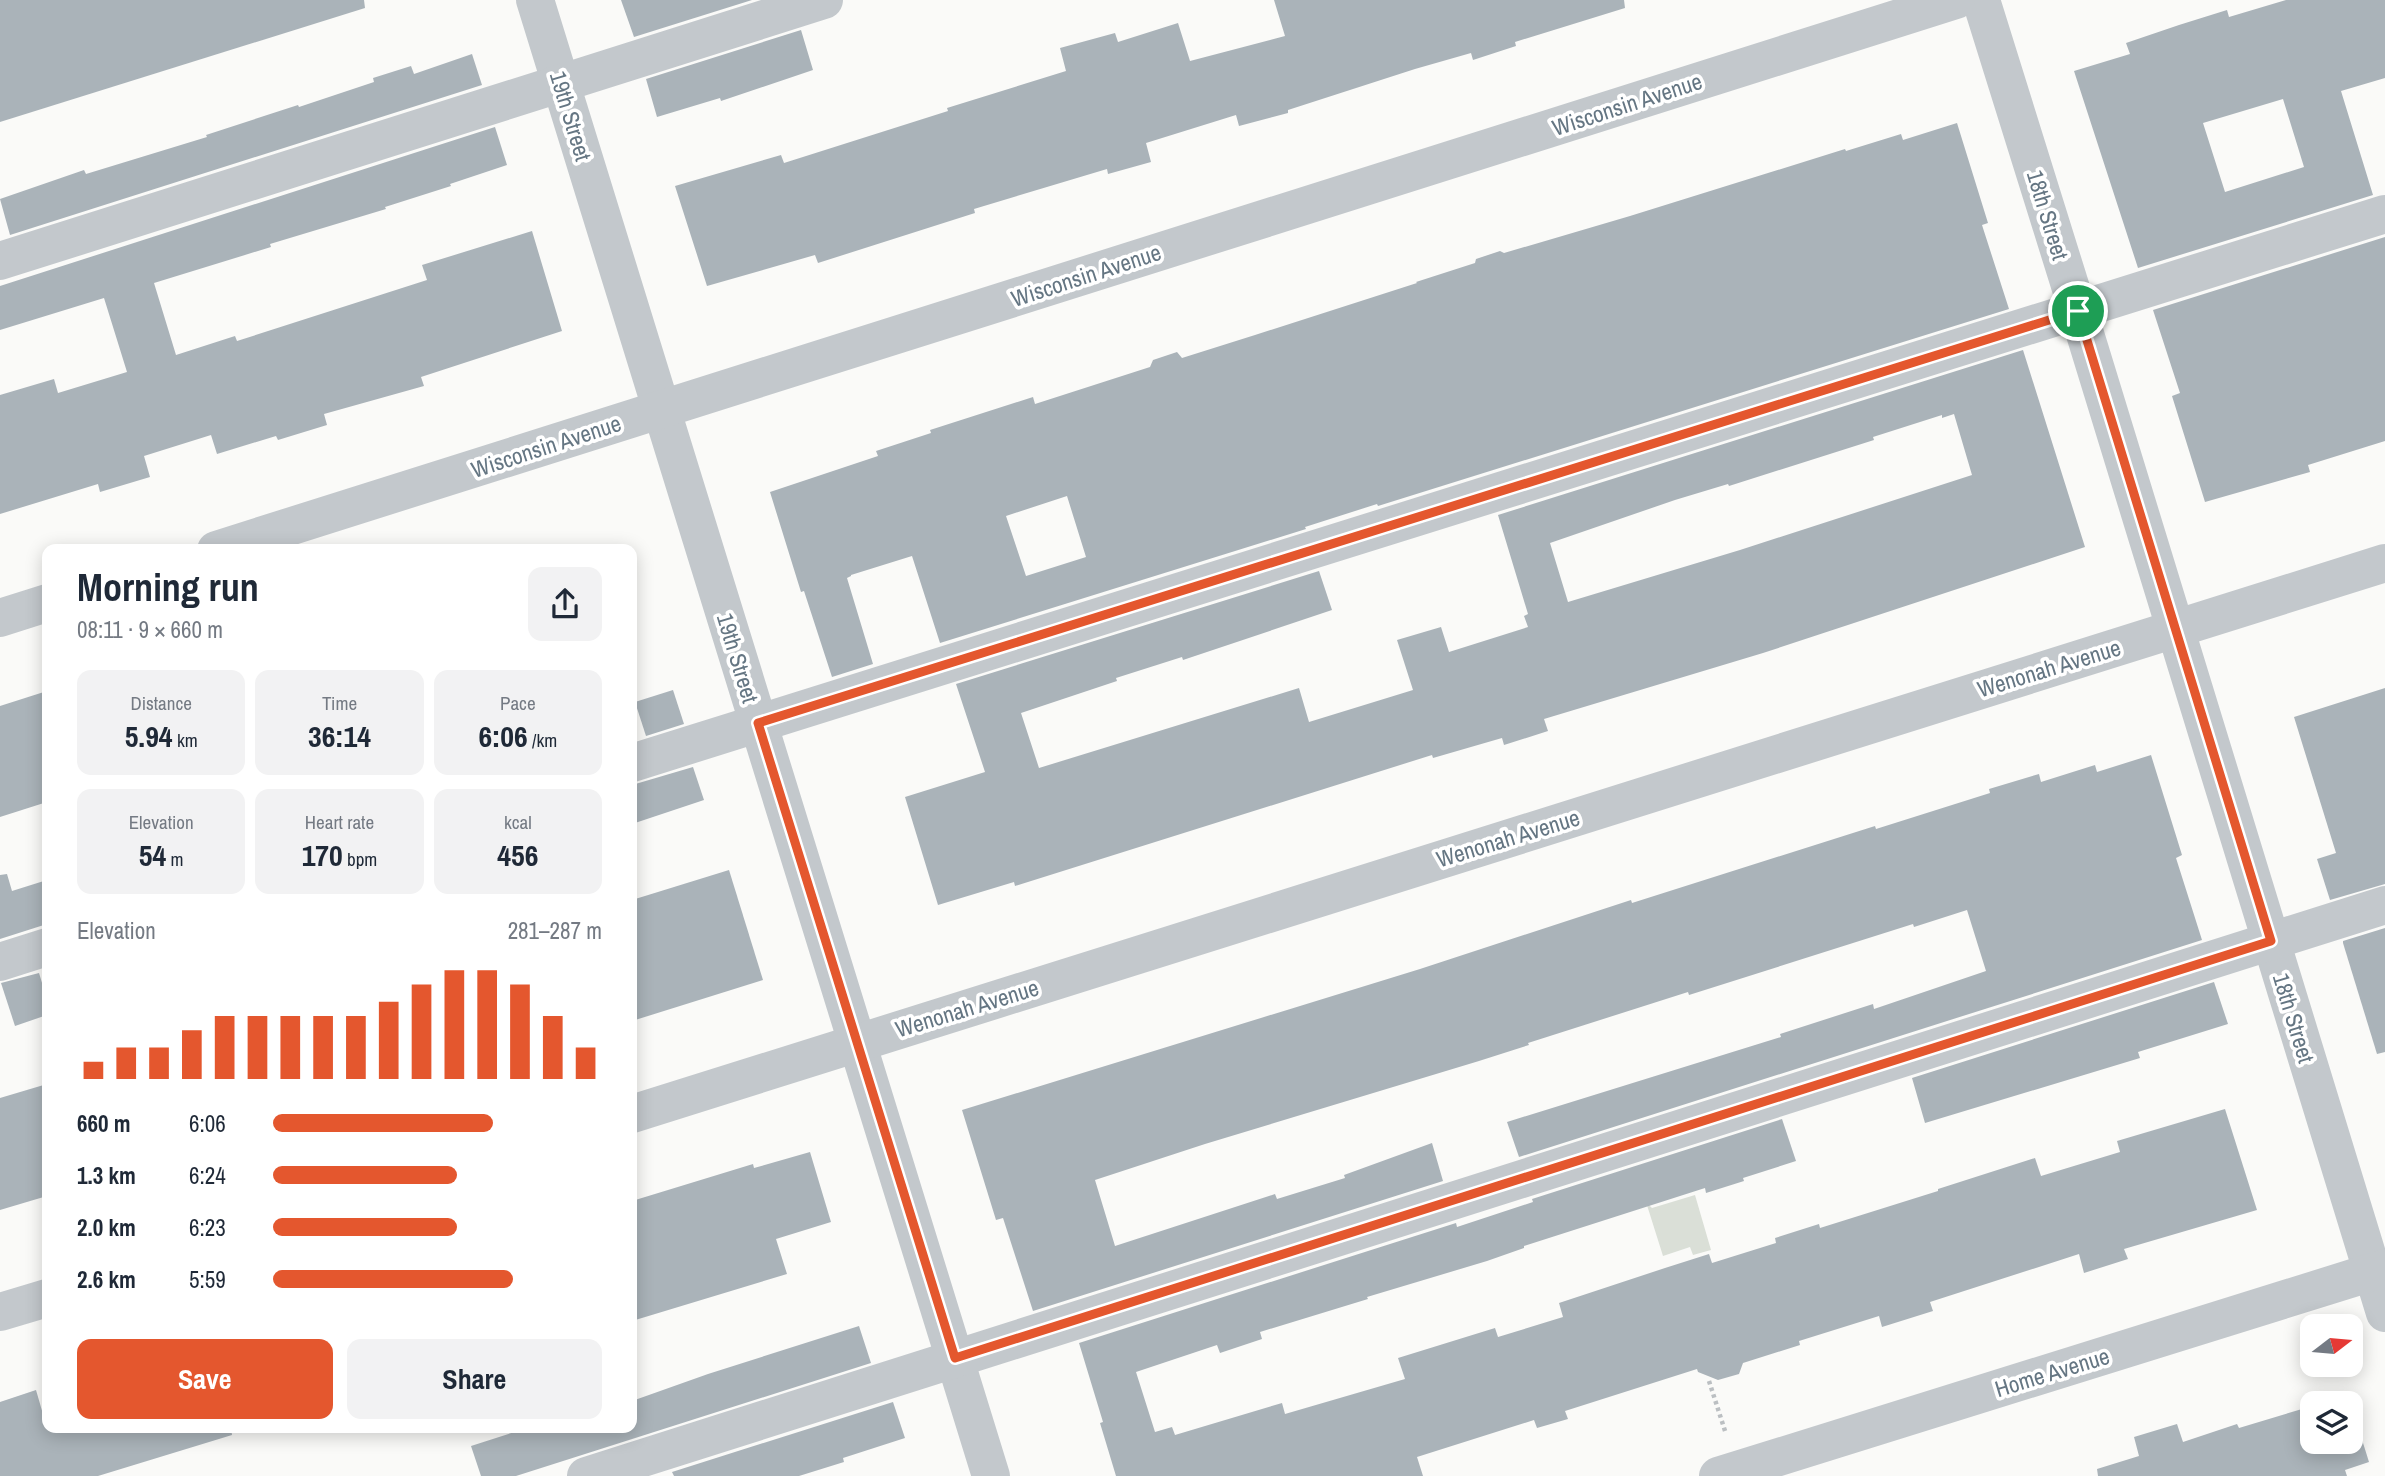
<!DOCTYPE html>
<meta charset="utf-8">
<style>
:root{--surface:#fff;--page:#f2f2f3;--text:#1f2937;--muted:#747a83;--accent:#e4572e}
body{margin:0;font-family:"Archivo Narrow",sans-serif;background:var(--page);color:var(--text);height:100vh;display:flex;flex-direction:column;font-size:26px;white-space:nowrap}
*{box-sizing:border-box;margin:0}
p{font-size:23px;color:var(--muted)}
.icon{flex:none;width:38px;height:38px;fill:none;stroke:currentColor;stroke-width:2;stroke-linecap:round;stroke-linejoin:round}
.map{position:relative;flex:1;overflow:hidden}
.drawer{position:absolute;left:42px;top:544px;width:595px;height:889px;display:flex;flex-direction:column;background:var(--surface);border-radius:14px;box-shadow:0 4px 18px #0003}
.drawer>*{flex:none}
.needle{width:46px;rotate:74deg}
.tools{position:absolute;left:2300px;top:1314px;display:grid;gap:14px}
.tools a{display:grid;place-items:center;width:63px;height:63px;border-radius:14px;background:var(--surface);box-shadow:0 4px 18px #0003;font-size:35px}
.pin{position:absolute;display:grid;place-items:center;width:60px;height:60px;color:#fff;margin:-30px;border:4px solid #fff;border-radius:50%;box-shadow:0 2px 7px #0007}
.round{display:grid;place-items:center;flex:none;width:74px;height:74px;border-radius:14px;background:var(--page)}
.overview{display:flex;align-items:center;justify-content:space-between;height:119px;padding:0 35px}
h1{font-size:38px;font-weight:700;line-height:52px}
.stats{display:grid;grid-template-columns:repeat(3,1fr);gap:10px;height:119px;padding:7px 35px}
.stats div{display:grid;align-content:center;border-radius:14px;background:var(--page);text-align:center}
.stats b{font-size:30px;font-weight:700}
.stats small{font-size:19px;font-weight:400}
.stats p{font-size:19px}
.chart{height:196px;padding:14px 35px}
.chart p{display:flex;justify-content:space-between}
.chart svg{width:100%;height:126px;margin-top:7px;stroke:var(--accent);stroke-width:6}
.action{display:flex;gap:14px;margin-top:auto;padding:14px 35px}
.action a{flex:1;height:80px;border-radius:14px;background:var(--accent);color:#fff;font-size:28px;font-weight:700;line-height:80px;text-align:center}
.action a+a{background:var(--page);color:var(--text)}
ul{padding:0 35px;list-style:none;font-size:23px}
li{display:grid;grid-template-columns:112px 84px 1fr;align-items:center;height:52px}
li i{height:18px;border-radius:9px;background:var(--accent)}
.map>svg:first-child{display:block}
.green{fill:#dadfd7}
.building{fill:#aab3b9;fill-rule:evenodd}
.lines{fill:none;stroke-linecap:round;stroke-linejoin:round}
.path{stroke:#bbbfc2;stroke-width:4.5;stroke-dasharray:3.5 3.5;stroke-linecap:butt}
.minor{stroke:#c3c8cc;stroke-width:38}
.route-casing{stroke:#fff;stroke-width:14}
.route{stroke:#e4572e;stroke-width:9}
.labels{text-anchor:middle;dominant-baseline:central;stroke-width:7;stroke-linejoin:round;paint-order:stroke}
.street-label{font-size:23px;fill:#657683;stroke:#fff}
</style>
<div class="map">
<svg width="2385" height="1476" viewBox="0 0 2385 1476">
<rect width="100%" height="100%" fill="#fafaf8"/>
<polygon class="green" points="1695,1195 1711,1250 1693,1255 1690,1247 1663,1256 1646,1202 1652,1208"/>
<g class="building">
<polygon points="0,0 364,0 365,8 0,122"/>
<polygon points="621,0 752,0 634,37"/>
<polygon points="1274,0 1624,0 1625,8 1515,42 1516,46 1473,60 1471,53 1415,69 1288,110 1288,113 1239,126 1236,115 1146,143 1151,162 1108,174 1107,169 974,209 975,213 818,263 815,255 707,286 675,186 781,155 784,163 948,111 947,108 1066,71 1060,48 1115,33 1118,42 1178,23 1190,61 1285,36"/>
<path d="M2286 0H2385V78L2341 91 2373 195 2138 268 2074 71 2130 54 2126 43 2179 25 2227 10 2229 17ZM2283 99 2304 167 2225 192 2203 123Z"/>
<polygon points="801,30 813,70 721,101 720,98 657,117 646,79"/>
<polygon points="472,54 482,85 10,235 0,199 84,170 86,174 207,137 206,135 298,105 299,107 374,82 373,78 411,66 414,74"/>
<path d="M1957 123 1988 223 1982 225 2009 309 1378 506 1377 504 1305 527 1306 529 940 643 912 556 851 575V576L847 578 873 664 832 677 804 591 801 592 770 492 878 456 876 451 931 433 930 430 1033 397 1035 404 1150 367 1153 360 1177 352 1182 358 1255 335 1417 283 1416 282 1475 263 1476 259 1500 251 1504 253 1630 216 1845 149 1846 151 1901 134 1903 140ZM1067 496 1086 557 1026 576 1006 516Z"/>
<polygon points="495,127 507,165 450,184 451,186 385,207 386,209 270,244 271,247 154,283 176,355 235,336 237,341 427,280 422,265 532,231 562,331 421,377 424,386 324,414 327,425 278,440 276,436 217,454 211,435 144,456 150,477 100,492 98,484 0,514 0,395 54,379 58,393 127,372 104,298 0,330 0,286"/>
<polygon points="2385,237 2385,441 2308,465 2310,472 2205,502 2172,396 2180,393 2153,310"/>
<path d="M2023 350 2085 547 1763 653 1544 719 1548 731 1504 745 1502 738 1433 758 1432 755 1015 886 1014 882 938 905 905 797 985 772 956 684 1319 571 1332 610 1183 660 1182 657 1116 678 1117 681 1021 713 1039 768 1299 688 1309 722 1413 690 1397 640 1441 627 1449 652 1528 627 1524 616 1528 614 1498 515ZM1954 414 1972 475 1740 550 1568 602 1550 543 1675 500 1728 484 1729 486 1874 440 1873 437 1942 415V418Z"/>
<polygon points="2385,688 2385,884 2330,900 2317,859 2336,853 2294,717"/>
<polygon points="673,690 684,724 646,736 635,702"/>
<polygon points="47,691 47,802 0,817 0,706"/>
<polygon points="2151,755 2182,855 2176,858 2202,940 1519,1157 1507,1122 1781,1037 1780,1034 1873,1004 1874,1009 1986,971 1967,910 1914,927 1913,924 1689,995 1688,992 1528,1043 1529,1045 1479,1061 1205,1144 1095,1180 1115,1246 1275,1194 1277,1199 1345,1178 1344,1175 1432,1143 1443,1181 1033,1311 1003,1218 996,1220 962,1110 1420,969 1631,900 1632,903 1875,826 1876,829 1990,793 1989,789 2039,774 2041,782 2095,765 2097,772"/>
<polygon points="693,767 704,800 632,824 632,785"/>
<polygon points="729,870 763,980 632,1021 632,900"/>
<polygon points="7,874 12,891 47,880 47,924 0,939 0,875"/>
<polygon points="2385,928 2385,1052 2377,1054 2343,943 2343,941"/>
<polygon points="39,973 47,999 47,1015 15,1026 1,983"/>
<polygon points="2214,982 2228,1024 2138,1052 2140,1058 1925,1123 1912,1078"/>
<polygon points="47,1084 47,1196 0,1210 0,1098"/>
<polygon points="2225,1109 2257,1210 2124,1249 2128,1259 2084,1273 2079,1254 1930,1302 1933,1311 1882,1327 1879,1316 1799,1341 1800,1345 1743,1363 1739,1374 1718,1380 1698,1372 1697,1369 1565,1411 1568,1419 1537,1428 1534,1420 1417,1457 1423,1476 1116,1476 1100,1423 1103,1422 1079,1343 1456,1223 1457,1227 1533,1202 1532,1199 1782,1119 1796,1161 1743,1178 1744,1181 1706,1193 1705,1188 1524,1246 1524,1248 1487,1261 1367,1297 1368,1299 1260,1332 1262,1339 1220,1353 1217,1345 1136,1372 1155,1432 1172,1427 1175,1435 1282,1403 1285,1414 1405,1379 1398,1358 1495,1328 1498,1337 1563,1317 1559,1303 1665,1268 1709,1254 1712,1263 1776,1243 1775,1238 1819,1224 1820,1228 1938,1191 1938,1189 2035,1158 2041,1176 2120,1152 2117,1141"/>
<polygon points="810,1152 831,1222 776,1239 787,1274 632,1321 632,1201 753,1164 754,1168"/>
<polygon points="859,1326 871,1363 516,1476 481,1476 471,1446 527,1428 632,1428 632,1401 708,1374"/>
<polygon points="36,1390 47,1428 231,1428 232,1435 98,1476 0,1476 0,1402"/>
<polygon points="2348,1395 2369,1462 2345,1470 2347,1476 2098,1476 2097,1469 2139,1456 2134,1437 2177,1424 2183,1442 2237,1424 2239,1428 2312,1406 2312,1442 2350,1442 2350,1404 2321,1404"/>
<polygon points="893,1402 905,1438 843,1458 844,1462 799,1476 674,1476 672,1472"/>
</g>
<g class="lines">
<polyline class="path" points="1709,1381 1726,1434"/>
<g class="minor">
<polyline points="535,0 991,1476"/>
<polyline points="1981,0 2078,311 2385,1313"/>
<polyline points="0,261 824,0"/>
<polyline points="216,550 1956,0"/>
<polyline points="0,618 47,603"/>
<polyline points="632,763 2385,214"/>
<polyline points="0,962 47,947"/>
<polyline points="632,1114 2385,563"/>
<polyline points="0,1312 47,1298"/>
<polyline points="586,1476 2385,905"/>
<polyline points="1718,1476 2385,1268"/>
</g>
</g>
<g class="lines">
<g class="route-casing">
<polygon id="route" points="2078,311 2271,941 955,1358 758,723"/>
</g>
<use href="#route" class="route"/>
</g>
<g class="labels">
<g class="street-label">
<text transform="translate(1627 104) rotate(-18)">Wisconsin Avenue</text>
<text transform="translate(571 116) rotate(73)">19th Street</text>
<text transform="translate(2048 215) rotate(73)">18th Street</text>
<text transform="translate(1086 275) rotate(-18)">Wisconsin Avenue</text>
<text transform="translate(546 446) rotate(-18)">Wisconsin Avenue</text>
<text transform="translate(738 658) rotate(73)">19th Street</text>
<text transform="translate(2049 668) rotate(-17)">Wenonah Avenue</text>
<text transform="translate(1508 838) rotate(-17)">Wenonah Avenue</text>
<text transform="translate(967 1008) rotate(-17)">Wenonah Avenue</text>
<text transform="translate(2294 1018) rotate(73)">18th Street</text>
<text transform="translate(2052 1372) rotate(-17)">Home Avenue</text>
</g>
</g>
</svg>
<div class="tools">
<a><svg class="needle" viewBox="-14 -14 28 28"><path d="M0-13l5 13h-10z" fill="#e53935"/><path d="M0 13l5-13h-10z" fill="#747a83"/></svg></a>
<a><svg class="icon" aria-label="layers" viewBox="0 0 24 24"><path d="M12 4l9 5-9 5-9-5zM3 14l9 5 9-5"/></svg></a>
</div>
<div class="pin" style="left:2078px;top:311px;background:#1e9e55"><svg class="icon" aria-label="arrive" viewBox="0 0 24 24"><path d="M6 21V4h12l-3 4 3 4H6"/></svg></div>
<section class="drawer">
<div class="overview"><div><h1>Morning run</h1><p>08:11 · 9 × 660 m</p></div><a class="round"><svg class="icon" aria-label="share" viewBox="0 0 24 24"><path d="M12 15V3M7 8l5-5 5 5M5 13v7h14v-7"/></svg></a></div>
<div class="stats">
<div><p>Distance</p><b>5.94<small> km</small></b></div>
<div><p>Time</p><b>36:14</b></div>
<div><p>Pace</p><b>6:06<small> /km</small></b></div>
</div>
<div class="stats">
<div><p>Elevation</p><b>54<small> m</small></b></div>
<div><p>Heart rate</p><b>170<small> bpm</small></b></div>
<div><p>kcal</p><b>456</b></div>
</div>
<div class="chart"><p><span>Elevation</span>281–287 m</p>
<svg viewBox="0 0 160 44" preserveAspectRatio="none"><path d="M5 44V38M15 44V33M25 44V33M35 44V27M45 44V22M55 44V22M65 44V22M75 44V22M85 44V22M95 44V17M105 44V11M115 44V6M125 44V6M135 44V11M145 44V22M155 44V33"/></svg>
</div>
<ul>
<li><b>660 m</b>6:06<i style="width:67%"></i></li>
<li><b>1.3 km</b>6:24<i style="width:56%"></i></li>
<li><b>2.0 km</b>6:23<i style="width:56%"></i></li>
<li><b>2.6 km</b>5:59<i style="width:73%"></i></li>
</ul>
<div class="action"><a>Save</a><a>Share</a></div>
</section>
</div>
